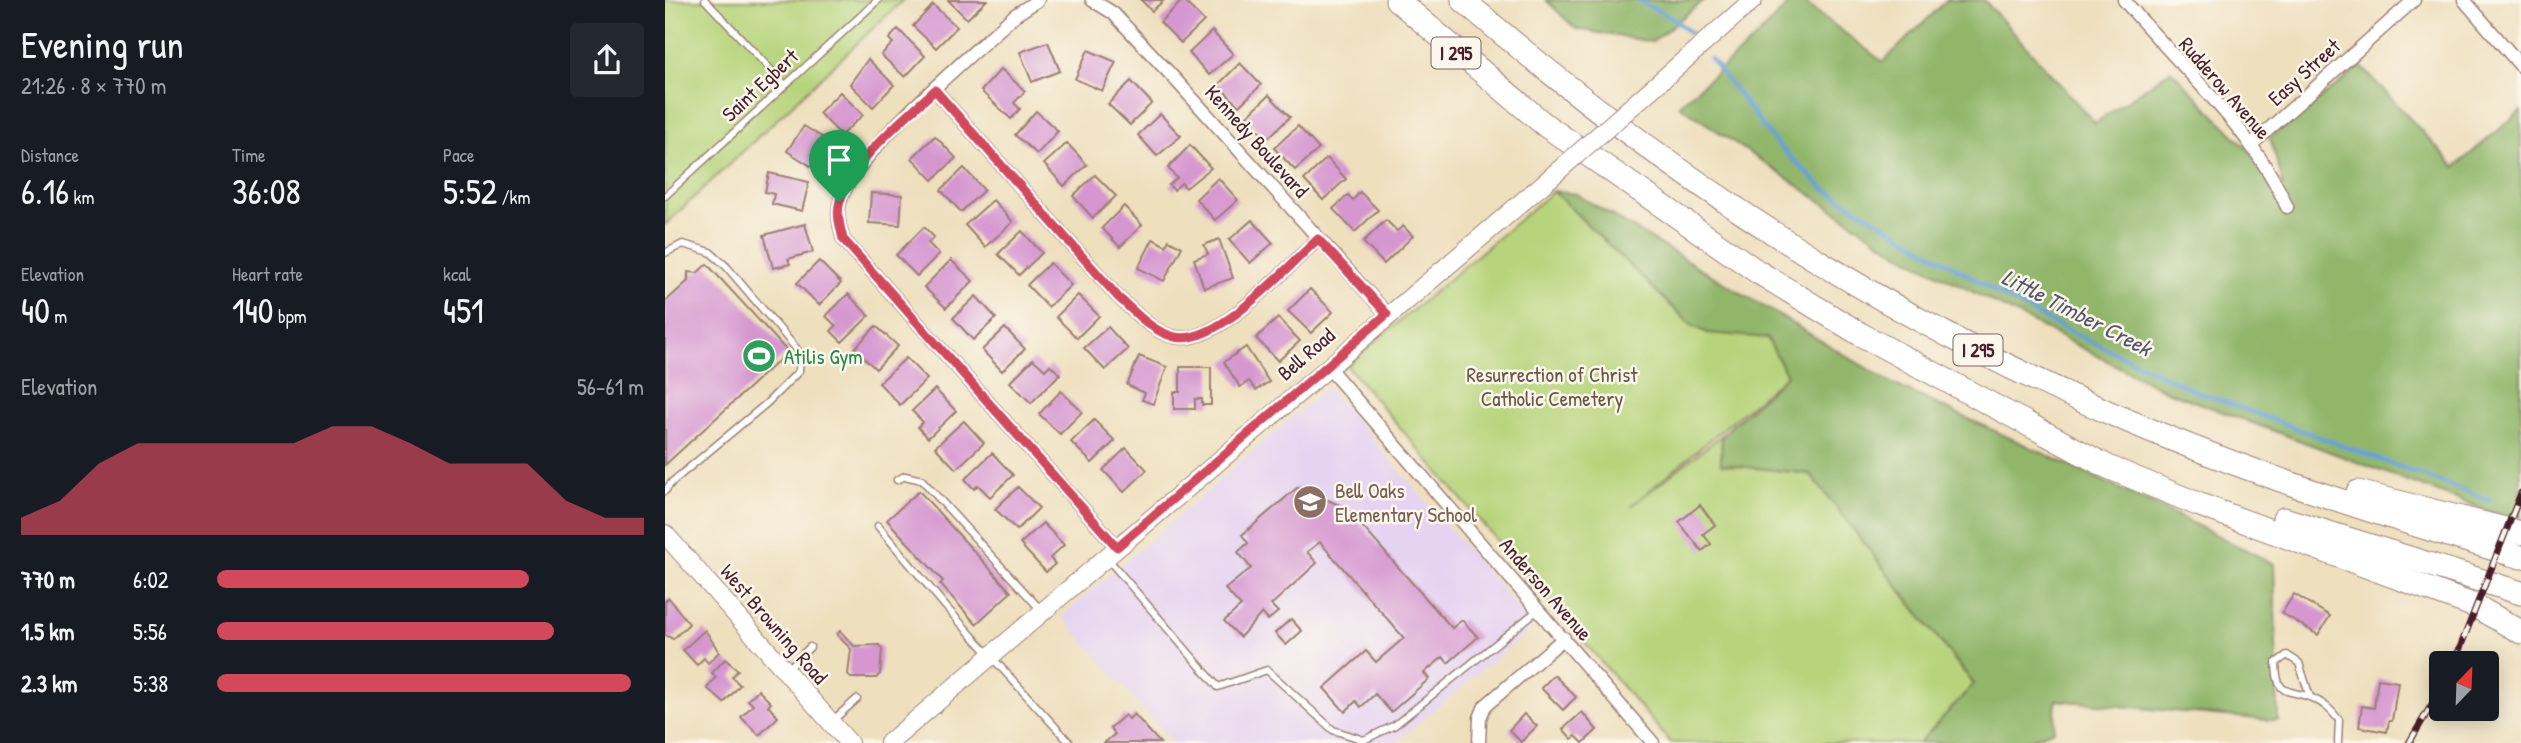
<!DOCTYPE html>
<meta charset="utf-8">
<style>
:root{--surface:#171b24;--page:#242831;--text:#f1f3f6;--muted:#9ea1a6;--accent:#d1495b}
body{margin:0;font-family:"Patrick Hand",sans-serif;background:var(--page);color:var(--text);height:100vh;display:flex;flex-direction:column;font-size:26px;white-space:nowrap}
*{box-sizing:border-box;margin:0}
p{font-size:23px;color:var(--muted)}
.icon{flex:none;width:38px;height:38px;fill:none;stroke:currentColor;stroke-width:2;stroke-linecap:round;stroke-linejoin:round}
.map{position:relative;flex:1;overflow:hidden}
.drawer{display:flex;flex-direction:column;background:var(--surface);width:665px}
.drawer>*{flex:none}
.needle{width:46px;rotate:23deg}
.tools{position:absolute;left:1764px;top:651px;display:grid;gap:14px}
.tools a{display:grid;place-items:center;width:70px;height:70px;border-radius:7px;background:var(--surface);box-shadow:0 4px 18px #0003;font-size:35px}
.pin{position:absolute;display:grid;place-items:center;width:60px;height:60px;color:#fff;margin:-72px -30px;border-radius:50% 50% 50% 0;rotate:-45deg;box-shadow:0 0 7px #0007}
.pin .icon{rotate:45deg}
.round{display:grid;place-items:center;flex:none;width:74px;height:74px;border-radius:7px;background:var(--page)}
.summary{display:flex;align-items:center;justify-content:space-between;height:119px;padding:0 21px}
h1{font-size:38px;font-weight:600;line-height:52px}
.metrics{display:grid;grid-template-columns:repeat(3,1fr);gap:10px;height:119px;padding:7px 21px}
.metrics div{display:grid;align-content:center}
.metrics b{font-size:35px;font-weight:600}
.metrics small{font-size:19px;font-weight:400}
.metrics p{font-size:19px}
.chart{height:196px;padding:14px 21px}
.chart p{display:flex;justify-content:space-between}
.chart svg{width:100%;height:126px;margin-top:7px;fill:var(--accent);opacity:.7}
ul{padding:0 21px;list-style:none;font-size:23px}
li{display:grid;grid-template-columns:112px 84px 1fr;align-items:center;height:52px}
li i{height:18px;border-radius:9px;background:var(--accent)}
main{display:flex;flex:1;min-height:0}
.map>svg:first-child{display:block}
.built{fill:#e5d3f1}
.green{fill:#b7d47b;stroke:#807a53;stroke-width:2}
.forest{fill:#91b66b;stroke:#6e6a4b;stroke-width:2}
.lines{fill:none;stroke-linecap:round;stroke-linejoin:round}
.stream{stroke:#68a0d6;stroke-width:4.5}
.building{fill:#d697d1}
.lane-casing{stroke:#9c7f74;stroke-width:9}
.street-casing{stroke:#9c7f74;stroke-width:15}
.secondary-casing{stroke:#9c7f74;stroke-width:20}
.highway-casing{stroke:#9c7f74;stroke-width:25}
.lane{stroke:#fff;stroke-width:6}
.street{stroke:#fff;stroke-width:12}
.secondary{stroke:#fff;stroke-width:18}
.highway{stroke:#fff;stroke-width:23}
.rail-casing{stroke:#4a1f2b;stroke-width:7}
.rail{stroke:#fbf7ec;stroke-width:4.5;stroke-dasharray:13;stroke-linecap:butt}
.secondary-bridge-casing{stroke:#9c7f74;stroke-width:20;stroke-linecap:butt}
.secondary-bridge{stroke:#fff;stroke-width:18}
.route-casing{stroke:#fff;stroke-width:14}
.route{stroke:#d1495b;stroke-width:9}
.labels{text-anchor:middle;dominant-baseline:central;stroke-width:5;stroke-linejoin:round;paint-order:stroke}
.shield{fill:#fbf7ec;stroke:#7f6065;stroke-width:2}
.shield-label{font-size:19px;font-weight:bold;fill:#4a1f2b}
.street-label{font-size:21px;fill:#4a1f2b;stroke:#fbf7ec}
.leisure-label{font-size:21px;fill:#27864d;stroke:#fbf7ec;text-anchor:start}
.park-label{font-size:21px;fill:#6b5543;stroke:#fbf7ec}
.education-label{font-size:21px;fill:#785e54;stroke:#fbf7ec;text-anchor:start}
.water-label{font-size:23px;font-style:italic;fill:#56536f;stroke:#fbf7ec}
</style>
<main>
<section class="drawer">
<div class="summary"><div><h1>Evening run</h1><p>21:26 · 8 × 770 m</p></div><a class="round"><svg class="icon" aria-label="share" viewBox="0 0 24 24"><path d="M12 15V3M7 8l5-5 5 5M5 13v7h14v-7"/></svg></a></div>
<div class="metrics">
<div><p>Distance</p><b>6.16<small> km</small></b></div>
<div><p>Time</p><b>36:08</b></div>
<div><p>Pace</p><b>5:52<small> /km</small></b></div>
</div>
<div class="metrics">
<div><p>Elevation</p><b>40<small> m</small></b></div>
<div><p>Heart rate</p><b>140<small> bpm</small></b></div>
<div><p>kcal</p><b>451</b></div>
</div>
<div class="chart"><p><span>Elevation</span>56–61 m</p>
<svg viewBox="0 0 160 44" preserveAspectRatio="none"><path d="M0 44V38L10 32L20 19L30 12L40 12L50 12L60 12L70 12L80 6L90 6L100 12L110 19L120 19L130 19L140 32L150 38L160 38V44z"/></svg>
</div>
<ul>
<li><b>770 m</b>6:02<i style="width:73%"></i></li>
<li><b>1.5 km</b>5:56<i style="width:79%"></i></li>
<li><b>2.3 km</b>5:38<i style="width:97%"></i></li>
</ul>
</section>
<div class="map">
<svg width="1856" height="743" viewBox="0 0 1856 743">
<rect width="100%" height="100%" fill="#fbf7ec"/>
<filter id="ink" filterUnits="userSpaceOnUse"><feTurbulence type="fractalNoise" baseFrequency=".0143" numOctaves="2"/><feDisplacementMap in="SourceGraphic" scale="14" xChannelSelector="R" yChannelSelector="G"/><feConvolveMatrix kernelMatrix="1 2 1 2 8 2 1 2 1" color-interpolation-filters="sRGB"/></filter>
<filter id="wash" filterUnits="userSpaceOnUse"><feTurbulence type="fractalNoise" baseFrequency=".00686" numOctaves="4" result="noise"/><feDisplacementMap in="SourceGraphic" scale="28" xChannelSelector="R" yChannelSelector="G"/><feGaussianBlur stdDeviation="1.57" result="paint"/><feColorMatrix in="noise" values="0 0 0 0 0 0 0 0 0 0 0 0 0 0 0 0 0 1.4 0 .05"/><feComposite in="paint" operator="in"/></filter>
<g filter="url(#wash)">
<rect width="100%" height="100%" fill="#eedfbd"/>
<polygon class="built" points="662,387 869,626 730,743 508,743 397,616"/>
<g class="green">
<polygon points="0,0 238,0 0,225"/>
<polygon points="888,191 1026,325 1043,333 1102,337 1122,375 966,506 1057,435 1056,464 1145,474 1309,685 1254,743 1006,743 682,366"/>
</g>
<g class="forest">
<polygon points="881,0 1039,0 987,42 911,29"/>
<polygon points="1127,0 1136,0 1218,62 1282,0 1319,0 1430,123 1506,70 1619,187 1605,138 1696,66 1790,167 1856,111 1856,520 1826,512 1499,390 1232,253 1014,105 1089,40"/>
<polygon points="888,191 911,194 1228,384 1503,511 1609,564 1613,721 1391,700 1389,730 1358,743 1254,743 1309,684 1145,474 1056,464 1057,435 1122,375 1102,338 1043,333 1026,325"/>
</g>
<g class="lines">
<g class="stream">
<polyline points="972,0 1009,19 1025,33"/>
<polyline points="1046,59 1110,142 1158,188 1333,293 1385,322 1533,392 1824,500"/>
</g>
</g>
<g id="blocks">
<g class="building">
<polygon points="283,0 322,0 302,19"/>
<polygon points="476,0 499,0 487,11"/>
<polygon points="518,0 539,21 516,43 495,22"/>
<polygon points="268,5 292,27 271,48 248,26"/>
<polygon points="233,29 260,56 240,77 216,55 228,43 224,39"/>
<polygon points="547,31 568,54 544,75 524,53"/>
<polygon points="383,42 395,71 367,82 355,52"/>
<polygon points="423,50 451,62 437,91 410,79"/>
<polygon points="203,59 229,85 208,107 185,84"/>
<polygon points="575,63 596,85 574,106 553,85"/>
<polygon points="336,69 360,91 349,103 355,109 346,119 316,91"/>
<polygon points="466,81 487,103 465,125 443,104"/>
<polygon points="175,92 198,115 176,135 154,113"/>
<polygon points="604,95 625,117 602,139 581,117"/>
<polygon points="371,111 393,131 372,154 350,135"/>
<polygon points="495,114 516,136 492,156 473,135"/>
<polygon points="139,126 165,142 149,168 122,151"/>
<polygon points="633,126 654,149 630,170 609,148"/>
<polygon points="270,136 291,158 268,180 247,158"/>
<polygon points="402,143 422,165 399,186 379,164"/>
<polygon points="525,145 546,168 521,188 516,183 509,190 504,185 512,178 503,168"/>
<polygon points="662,158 681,179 658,200 639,180"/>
<polygon points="299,168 319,190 296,212 276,190"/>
<polygon points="104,173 144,182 137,211 107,204 109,194 100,192"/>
<polygon points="430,175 451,196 428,218 408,196"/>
<polygon points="553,178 573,200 550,220 531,199"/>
<polygon points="695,192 713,210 690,232 668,209 683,195 688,200"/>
<polygon points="206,193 237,195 235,225 204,223"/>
<polygon points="328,200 348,222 320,247 300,225"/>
<polygon points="459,206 477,225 455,247 437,228"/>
<polygon points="587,220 608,243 585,263 564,240"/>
<polygon points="721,220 732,231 738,226 748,236 719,264 698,242"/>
<polygon points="140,224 148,252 123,259 125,264 108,268 99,235"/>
<polygon points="259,227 269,237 263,243 274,254 252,276 231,255"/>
<polygon points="357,231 377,253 354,275 333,254"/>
<polygon points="488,239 501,246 504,240 517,247 499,281 473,268"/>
<polygon points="554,239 568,278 539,288 529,259 543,254 539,245"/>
<polygon points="286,260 308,281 281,308 259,287"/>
<polygon points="154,261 176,283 154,305 132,283"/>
<polygon points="385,263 406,285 383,307 362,285"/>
<polygon points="42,264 123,352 0,465 0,302 23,281 23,272 32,273"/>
<polygon points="645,289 668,312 646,333 623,311"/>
<polygon points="183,294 204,316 177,342 166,331 171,326 161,316"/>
<polygon points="413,295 434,316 412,338 391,317"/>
<polygon points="311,296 331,318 308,340 288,318"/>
<polygon points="613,318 635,341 613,361 591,338"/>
<polygon points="211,326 233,346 211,369 189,349"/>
<polygon points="443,327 463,349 440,370 419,348"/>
<polygon points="340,328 360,349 337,371 317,350"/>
<polygon points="581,347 604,382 591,390 584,381 575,387 559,362"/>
<polygon points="474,356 502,367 488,404 477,400 480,393 462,385"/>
<polygon points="241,358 262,379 235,405 214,383"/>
<polygon points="368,359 380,370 385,365 395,374 366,403 345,382"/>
<polygon points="515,367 546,367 546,405 537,405 537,399 530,399 530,409 509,409 509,392 515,392"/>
<polygon points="270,389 291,411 263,438 253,427 258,422 247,411"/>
<polygon points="396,391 417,412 395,434 374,414"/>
<polygon points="429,420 450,441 427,463 406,442"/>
<polygon points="299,421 319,443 291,469 270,447"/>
<polygon points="461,448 482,470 459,492 438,470"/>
<polygon points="327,453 348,475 325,497 313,485 309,489 300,479"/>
<polygon points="353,487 374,508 352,530 330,509"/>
<polygon points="633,487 648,506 663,500 681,508 787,628 797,620 813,637 783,663 778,657 759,673 764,679 726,712 710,694 696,707 691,701 680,712 659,688 701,651 711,662 739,638 655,542 642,552 652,563 606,605 613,612 603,620 597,613 575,637 559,621 576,606 560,589 586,568 573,552 583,543 577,535"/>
<polygon points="254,491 346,592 311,624 275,584 278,581 222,520"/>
<polygon points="1035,505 1050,525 1038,534 1046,544 1037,551 1014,522"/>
<polygon points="378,523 399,545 385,558 390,564 381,572 355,544"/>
<polygon points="1629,594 1665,616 1653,635 1617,613"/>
<polygon points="4,598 24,624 8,639 0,635 0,601"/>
<polygon points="626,619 637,631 621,645 610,633"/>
<polygon points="40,630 54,652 43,663 39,658 32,665 18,650"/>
<polygon points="175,631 189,646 214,645 217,649 215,674 211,678 186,678 183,674 186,649 172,635"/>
<polygon points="60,659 73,670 67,677 75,685 59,703 42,688 51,677 47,673"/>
<polygon points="889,675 911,697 898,710 876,688"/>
<polygon points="1713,679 1733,682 1727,721 1724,721 1722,732 1694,727 1697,706 1709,708"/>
<polygon points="93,690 106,703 103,706 113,717 94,735 76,717 88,705 83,700"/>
<polygon points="917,712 932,730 918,743 911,736 907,739 898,729"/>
<polygon points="469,714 495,743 439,743 450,734 445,728 460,715 464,719"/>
<polygon points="859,714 872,726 856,742 844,730"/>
</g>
</g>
</g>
<g filter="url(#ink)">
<use href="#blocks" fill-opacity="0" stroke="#9c7f74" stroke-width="2"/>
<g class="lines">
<g class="lane-casing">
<g id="lane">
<polyline points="40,0 120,85"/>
<polyline points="0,196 213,0"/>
<polyline points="0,253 18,244 45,252 61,266 135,353 134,371 102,403 7,482 0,491"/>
<polyline points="232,480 240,476 257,480 376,610"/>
<polyline points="213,526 281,607 405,743"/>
<polyline points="442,558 553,687 602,670 668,730 699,740 730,725 874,609"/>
<polyline points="122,670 145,647"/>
<path d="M1645 697 1634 663 1622 655 1611 663C1612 699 1623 688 1647 698 1659 703 1666 710 1674 720L1673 743"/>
<polyline points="167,721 192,699"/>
</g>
</g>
<g class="street-casing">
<g id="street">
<path d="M373 0 350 15C310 52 187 154 175 202 171 214 175 227 178 239L452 547"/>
<polyline points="427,0 448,13 508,77 722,314"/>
<path d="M1459 0C1514 66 1587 127 1622 207"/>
<polyline points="1799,0 1856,66"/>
<path d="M270 90 453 297C470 312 487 332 510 337 552 347 623 266 653 239"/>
<polyline points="1586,145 1749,0"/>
<polyline points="662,366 988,743"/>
<polyline points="814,743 815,718 820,706 899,638"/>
</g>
</g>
<g class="secondary-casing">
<g id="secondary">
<polyline points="998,79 1088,0"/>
<polyline points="0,534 184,743"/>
<polyline points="224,743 877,185"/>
</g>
</g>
<g class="highway-casing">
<g id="highway">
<polyline points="732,0 880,125 1093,272 1195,334 1443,467 1535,505 1810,606 1856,632"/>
<path d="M798 0C997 172 1218 317 1461 420 1589 475 1722 517 1856 557"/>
<polyline points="1693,492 1856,533"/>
<polyline points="1619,519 1856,593"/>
</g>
</g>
<use href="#lane" class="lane"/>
<use href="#street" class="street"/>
<use href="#secondary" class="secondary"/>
<use href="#highway" class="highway"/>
<g class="rail-casing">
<g id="rail">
<polyline points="1789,663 1856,493"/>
<polyline points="1744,743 1776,689"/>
</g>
</g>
<use href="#rail" class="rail"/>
<g class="secondary-bridge-casing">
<polyline id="secondary-bridge" points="877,185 998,79"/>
</g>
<use href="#secondary-bridge" class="secondary-bridge"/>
</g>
</g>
<g class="lines" filter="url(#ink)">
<g class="route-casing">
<path id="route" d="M270 90 453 297C470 312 487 332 510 337 552 347 623 266 653 239L722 314 452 547 178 239C175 226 171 214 175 201 186 161 240 118 270 90Z"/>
</g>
<use href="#route" class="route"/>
</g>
<defs>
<g id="stadium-disc" transform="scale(1.75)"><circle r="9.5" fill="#2e9e5b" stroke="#fbf7ec"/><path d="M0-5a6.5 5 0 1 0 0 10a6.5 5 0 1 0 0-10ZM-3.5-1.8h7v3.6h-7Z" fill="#fff"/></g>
<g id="school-disc" transform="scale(1.75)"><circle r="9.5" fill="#8d6e63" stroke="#fbf7ec"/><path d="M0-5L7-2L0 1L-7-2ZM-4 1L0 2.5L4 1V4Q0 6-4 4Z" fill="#fff"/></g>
</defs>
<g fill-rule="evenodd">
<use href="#stadium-disc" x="94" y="356"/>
<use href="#school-disc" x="645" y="502"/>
</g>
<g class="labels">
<g class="shield">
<rect x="766.5" y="37.5" width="49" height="31" rx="5"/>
<rect x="1288.5" y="334.5" width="49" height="31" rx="5"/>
</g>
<g class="shield-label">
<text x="791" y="53">I 295</text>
<text x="1313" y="350">I 295</text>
</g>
<g class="street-label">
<text transform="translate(1639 72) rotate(-42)">Easy Street</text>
<text transform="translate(95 85) rotate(-43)">Saint Egbert</text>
<text transform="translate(1560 88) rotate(49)">Rudderow Avenue</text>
<text transform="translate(592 141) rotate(48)">Kennedy Boulevard</text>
<text transform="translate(641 354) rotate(-41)">Bell Road</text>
<text transform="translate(881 589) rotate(49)">Anderson Avenue</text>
<text transform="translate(109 624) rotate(49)">West Browning Road</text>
</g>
<g class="leisure-label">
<text x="119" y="356">Atilis Gym</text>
</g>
<g class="park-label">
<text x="887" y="374">Resurrection of Christ<tspan x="887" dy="24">Catholic Cemetery</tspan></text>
</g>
<g class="education-label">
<text x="670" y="490">Bell Oaks<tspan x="670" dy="24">Elementary School</tspan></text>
</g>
<g class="water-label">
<text transform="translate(1412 312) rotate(27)">Little Timber Creek</text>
</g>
</g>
</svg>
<div class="tools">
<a><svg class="needle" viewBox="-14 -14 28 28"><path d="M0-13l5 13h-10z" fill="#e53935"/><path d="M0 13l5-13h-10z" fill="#9ea1a6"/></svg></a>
</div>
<div class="pin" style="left:174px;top:202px;background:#1e9e55"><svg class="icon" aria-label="arrive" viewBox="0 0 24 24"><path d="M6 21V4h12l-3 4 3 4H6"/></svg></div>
</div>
</main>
